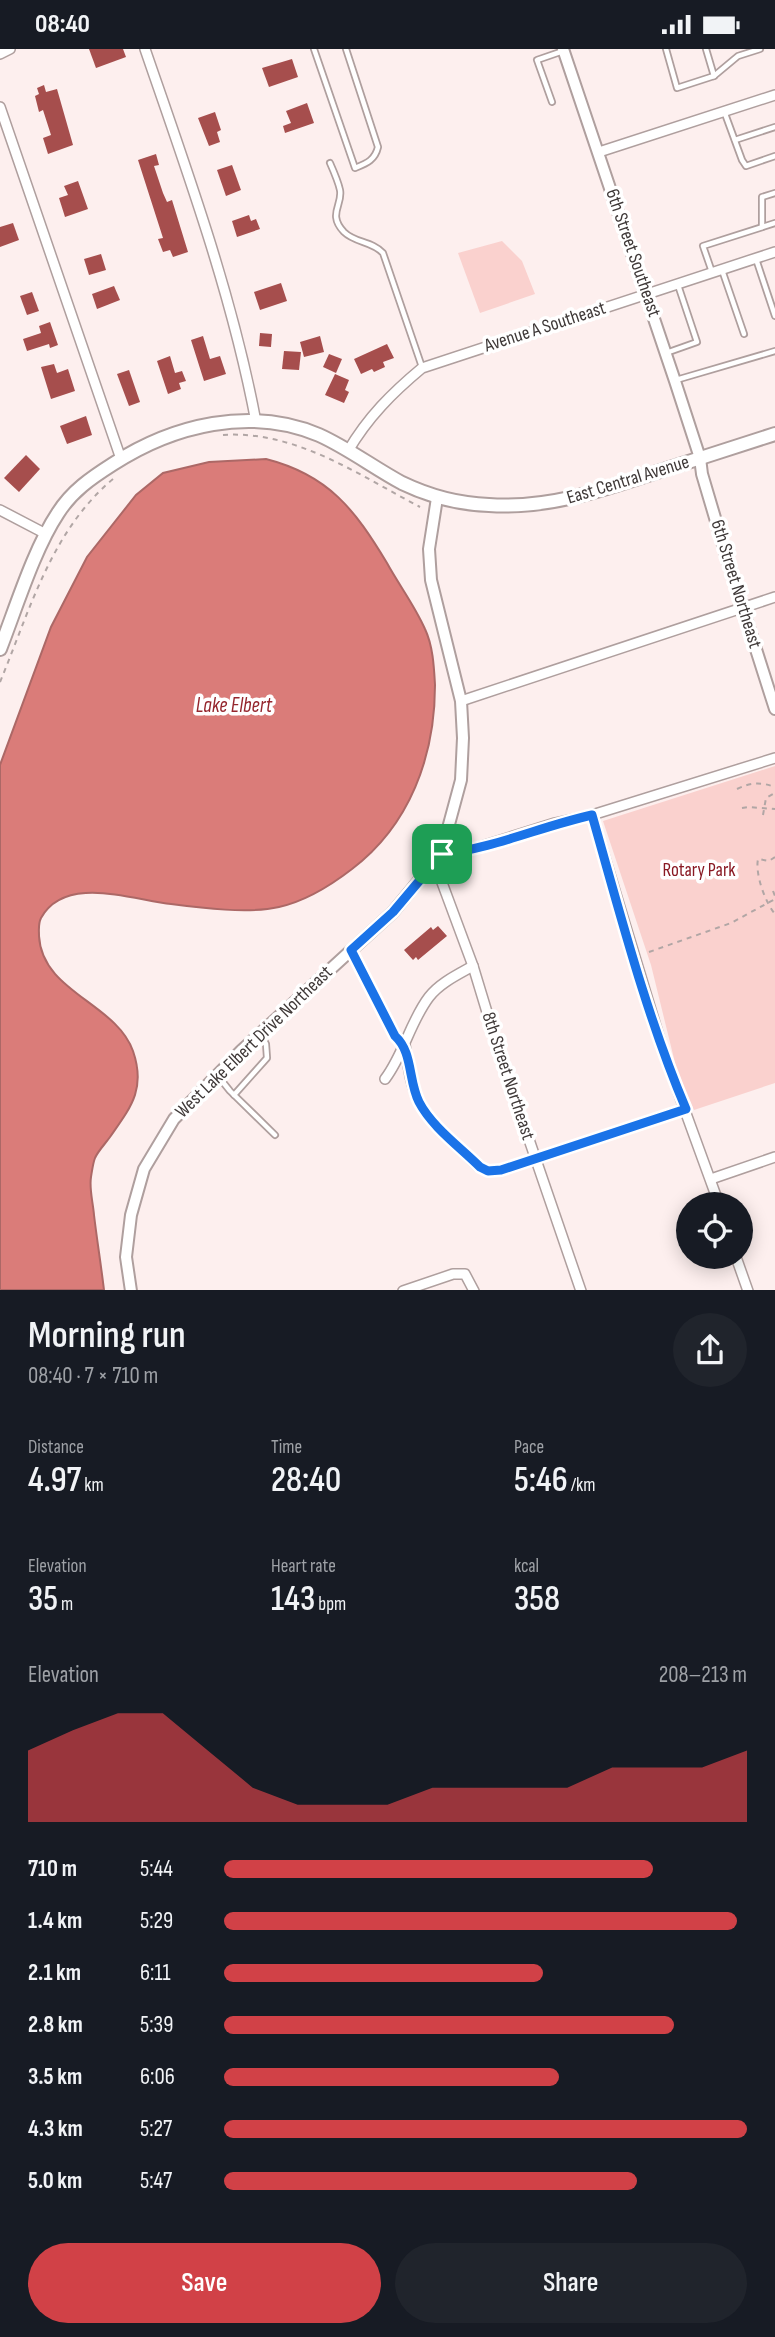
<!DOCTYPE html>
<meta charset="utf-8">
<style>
:root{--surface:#171b24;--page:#20242c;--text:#f1f3f6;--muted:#9ea1a6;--accent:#d14147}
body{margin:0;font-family:"Sofia Sans Condensed",sans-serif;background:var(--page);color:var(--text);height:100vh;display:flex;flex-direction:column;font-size:26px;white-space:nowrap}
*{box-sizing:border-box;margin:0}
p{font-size:23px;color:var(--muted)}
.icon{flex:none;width:38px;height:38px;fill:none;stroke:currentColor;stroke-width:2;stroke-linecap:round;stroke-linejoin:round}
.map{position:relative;height:1241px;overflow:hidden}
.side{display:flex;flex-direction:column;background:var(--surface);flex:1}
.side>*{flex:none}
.controls{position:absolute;left:676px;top:1143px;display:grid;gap:14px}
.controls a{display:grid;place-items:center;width:77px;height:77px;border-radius:50%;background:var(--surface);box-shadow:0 4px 18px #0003;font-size:35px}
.pin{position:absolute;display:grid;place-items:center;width:60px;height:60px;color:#fff;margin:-30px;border-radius:14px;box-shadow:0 4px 10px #0006}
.round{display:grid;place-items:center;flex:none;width:74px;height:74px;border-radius:37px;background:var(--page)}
.headline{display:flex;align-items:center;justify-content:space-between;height:119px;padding:0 28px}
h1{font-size:38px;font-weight:600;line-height:52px}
.figures{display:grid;grid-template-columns:repeat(3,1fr);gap:10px;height:119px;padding:7px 28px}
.figures div{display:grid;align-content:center}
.figures b{font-size:35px;font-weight:600}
.figures small{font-size:19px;font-weight:400}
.figures p{font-size:19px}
.chart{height:196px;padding:14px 28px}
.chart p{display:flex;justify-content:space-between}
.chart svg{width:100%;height:126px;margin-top:7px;fill:var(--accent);opacity:.7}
.cta{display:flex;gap:14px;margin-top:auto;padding:14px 28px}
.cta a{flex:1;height:80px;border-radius:42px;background:var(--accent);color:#fff;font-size:28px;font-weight:600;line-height:80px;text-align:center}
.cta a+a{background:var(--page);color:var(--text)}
ul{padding:0 28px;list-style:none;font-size:23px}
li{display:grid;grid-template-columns:112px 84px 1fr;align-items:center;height:52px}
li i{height:18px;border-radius:9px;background:var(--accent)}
.status{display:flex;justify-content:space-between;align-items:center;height:49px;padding:0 35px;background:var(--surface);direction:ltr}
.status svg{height:19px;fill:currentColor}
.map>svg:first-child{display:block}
.green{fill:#fad1ce}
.water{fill:#da7c79;stroke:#ac6866;stroke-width:2}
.building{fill:#a64e4d}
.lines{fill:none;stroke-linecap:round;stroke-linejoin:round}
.service-casing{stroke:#af9f9e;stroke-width:8}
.minor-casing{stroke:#af9f9e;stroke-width:12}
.tertiary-casing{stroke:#af9f9e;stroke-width:14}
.secondary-casing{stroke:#af9f9e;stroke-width:16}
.path{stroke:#b1a6a5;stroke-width:2;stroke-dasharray:5 5;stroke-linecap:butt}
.service{stroke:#fff;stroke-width:4.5}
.minor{stroke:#fff;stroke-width:9}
.tertiary{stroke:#fff;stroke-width:10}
.secondary{stroke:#fff;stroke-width:12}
.route-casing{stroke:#fff;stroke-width:14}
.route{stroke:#1a73e8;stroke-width:9}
.labels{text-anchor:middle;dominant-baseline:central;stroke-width:7;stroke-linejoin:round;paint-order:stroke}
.street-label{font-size:19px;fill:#3f3938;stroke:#fff}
.park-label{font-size:19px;fill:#891923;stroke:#fff}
.water-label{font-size:21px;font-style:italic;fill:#95262d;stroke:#fff}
</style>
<div class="status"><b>08:40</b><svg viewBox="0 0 49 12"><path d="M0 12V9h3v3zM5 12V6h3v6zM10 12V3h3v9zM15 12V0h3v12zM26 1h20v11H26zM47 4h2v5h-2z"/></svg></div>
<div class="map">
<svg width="775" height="1242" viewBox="0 0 775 1242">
<rect width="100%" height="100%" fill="#fdefee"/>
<g class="green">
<polygon points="502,192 522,212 535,245 480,264 458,204"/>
<polygon points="775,717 775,1034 694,1061 678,1026 651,916 603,772"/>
</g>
<path class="water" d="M266 410C329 426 355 461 387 514 399 536 415 557 425 580 433 597 434 618 435 636 435 707 410 776 352 820 330 837 306 852 279 858 249 865 201 859 171 855 133 851 65 825 41 869 38 875 39 880 39 887 42 943 116 954 133 1002 146 1040 131 1058 110 1088 105 1095 98 1102 95 1109 93 1114 92 1122 91 1128 89 1140 93 1153 94 1166 97 1191 101 1216 104 1241H0V716L51 578 87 508 136 446 163 424 209 413Z"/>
<g class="building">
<polygon points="89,0 123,0 126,8 96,19"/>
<polygon points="292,10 298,28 269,38 262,19"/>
<polygon points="44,36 46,43 57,40 73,96 48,105 43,89 51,86 43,61 39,63 35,47 39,45 37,39"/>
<polygon points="307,54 314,74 285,84 283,77 291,74 286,62"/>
<polygon points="215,63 221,81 217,83 220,93 209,97 198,69"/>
<polygon points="156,105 159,116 154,117 163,144 167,153 172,151 188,203 173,208 170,201 163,203 158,190 163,189 138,111"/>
<polygon points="232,116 241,141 226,147 217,121"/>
<polygon points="78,132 88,160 65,168 59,149 68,146 64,137"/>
<polygon points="249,166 251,172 256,170 260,180 237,188 232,172"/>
<polygon points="13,174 19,191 0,198 0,178"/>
<polygon points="101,205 106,221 89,226 84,210"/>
<polygon points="281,234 287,252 260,261 254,243"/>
<polygon points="114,237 120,251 97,260 92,245"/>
<polygon points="32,243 39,262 27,266 20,247"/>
<polygon points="50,273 58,296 50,299 49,295 27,302 23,290 41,284 39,277"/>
<polygon points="260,284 272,285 271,298 259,297"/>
<polygon points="203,287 210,310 220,307 226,325 204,332 191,291"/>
<polygon points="320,287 324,303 304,308 300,293"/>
<polygon points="387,295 394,309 383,313 385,318 374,323 372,320 361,325 354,310"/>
<polygon points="284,302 301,303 299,321 282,320"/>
<polygon points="329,305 342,310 336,324 323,318"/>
<polygon points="170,307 175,324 182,322 186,332 179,334 181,340 168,345 157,312"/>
<polygon points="54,315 57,324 68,320 75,342 51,350 41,318"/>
<polygon points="129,321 140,353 129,357 117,325"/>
<polygon points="335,325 349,331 345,341 349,343 344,354 325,346"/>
<polygon points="86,367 92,386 67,395 60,377"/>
<polygon points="26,406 40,420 19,443 4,429"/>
<polygon points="438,877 447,887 418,911 416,908 413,911 404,901 431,878 433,881"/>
</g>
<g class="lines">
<g class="service-casing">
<g id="service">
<path d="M314 0 355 119C367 114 375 111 378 98L346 0"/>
<polyline points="666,0 677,39 714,27 706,0"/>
<polyline points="714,27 738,7 760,0"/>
<polyline points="552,53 537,11 563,2"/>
<polyline points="724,62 742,111 746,117 775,107"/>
<polyline points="735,91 775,78"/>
<path d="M330 114C334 123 338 132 340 141 343 156 327 165 344 183 355 194 372 192 383 204L422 318"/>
<polyline points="762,178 762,148 775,144"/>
<polyline points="756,210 775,267"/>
<polyline points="722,221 744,285"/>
<polyline points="712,223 703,197 775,174"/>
<polyline points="666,304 697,293 678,236"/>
<polyline points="676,331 775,302"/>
<polyline points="351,902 395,987 403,994"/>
<polyline points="218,1027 230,1042 275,1086"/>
<polyline points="234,1046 267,1009 266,995 261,985"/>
</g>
</g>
<g class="minor-casing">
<g id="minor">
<path d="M145 0C187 122 232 245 256 373"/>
<polyline points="0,5 10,0"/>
<polyline points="0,58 121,410"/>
<polyline points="599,103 775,46"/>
<path d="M348 402C368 368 392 344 422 319L775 203"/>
<polyline points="0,461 46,485"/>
<polyline points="461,652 775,548"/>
<polyline points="592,766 664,1004 719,1155"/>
<polyline points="441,805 463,803 555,774 592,766 775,709"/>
<polyline points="434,812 473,917 500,1006 581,1242"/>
<path d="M405 996C408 1015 410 1037 420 1054 434 1079 460 1099 479 1118L488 1122 501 1121 686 1060"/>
<path d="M385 1030C404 1005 410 973 429 948 440 934 457 926 473 917"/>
<polyline points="711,1130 775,1108"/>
<polyline points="736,1208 748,1242"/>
<polyline points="403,1242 453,1225 465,1225 474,1242"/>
</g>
</g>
<g class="tertiary-casing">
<g id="tertiary">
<polyline points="563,0 675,332 700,409 702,425 726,506 775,660"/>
<polyline points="131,1242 126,1208 131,1166 144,1120 174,1070 241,1002 393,863 441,805 461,731 463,689 461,652 431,531 429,500 437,449"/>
</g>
</g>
<g class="secondary-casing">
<path id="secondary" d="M0 600C16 559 34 500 58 464 72 442 91 429 113 415 173 376 251 357 319 386 348 399 374 419 402 434 429 447 459 455 489 456 547 460 600 442 654 424 694 411 735 398 775 385"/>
</g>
<g class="path">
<path d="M223 386C295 381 359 426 420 458"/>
<path d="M0 633C30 561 51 482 113 430"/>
<path d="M737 740C751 733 761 733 775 738"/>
<polyline points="742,759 748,758 775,760"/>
<polyline points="763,766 766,749 775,744"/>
<path d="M775 808 769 812 758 810C755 825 765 853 775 865"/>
<polyline points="773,842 775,847"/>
<polyline points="649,903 731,874 775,850"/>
</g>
<use href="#service" class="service"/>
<use href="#minor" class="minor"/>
<use href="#tertiary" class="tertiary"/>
<use href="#secondary" class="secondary"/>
</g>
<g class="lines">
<g class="route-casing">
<path id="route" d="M592 766C620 864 646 966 686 1060L501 1121 488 1122 480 1118C460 1098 432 1078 419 1053 408 1031 413 1003 395 987L351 901 393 863 442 805C492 800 542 777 592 766Z"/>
</g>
<use href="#route" class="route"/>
</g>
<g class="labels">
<g class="street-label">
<text transform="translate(633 204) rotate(71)">6th Street Southeast</text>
<text transform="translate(545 278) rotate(-18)">Avenue A Southeast</text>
<text transform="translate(628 431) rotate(-17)">East Central Avenue</text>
<text transform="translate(736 535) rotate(73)">6th Street Northeast</text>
<text transform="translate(254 993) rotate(-44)">West Lake Elbert Drive Northeast</text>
<text transform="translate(508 1027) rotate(72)">8th Street Northeast</text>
</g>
<g class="park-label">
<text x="699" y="821">Rotary Park</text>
</g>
<g class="water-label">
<text x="234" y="656">Lake Elbert</text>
</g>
</g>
</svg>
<div class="controls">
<a><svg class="icon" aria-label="locate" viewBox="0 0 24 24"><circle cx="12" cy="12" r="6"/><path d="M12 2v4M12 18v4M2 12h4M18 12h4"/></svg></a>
</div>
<div class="pin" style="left:442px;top:805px;background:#1e9e55"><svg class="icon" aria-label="arrive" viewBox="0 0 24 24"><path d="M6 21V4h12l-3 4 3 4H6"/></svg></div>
</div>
<section class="side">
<div class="headline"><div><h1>Morning run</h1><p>08:40 · 7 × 710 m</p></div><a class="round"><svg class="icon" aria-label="share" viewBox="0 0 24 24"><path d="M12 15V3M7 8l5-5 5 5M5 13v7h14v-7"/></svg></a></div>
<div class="figures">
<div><p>Distance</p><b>4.97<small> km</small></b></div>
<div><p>Time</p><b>28:40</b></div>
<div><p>Pace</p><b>5:46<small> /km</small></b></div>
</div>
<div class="figures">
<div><p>Elevation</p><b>35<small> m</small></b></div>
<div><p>Heart rate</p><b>143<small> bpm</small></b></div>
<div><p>kcal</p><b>358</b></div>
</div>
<div class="chart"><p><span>Elevation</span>208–213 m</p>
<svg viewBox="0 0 160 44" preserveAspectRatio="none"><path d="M0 44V19L10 12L20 6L30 6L40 19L50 32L60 38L70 38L80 38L90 32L100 32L110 32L120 32L130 25L140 25L150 25L160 19V44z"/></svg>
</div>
<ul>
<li><b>710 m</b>5:44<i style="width:82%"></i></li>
<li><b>1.4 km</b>5:29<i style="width:98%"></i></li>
<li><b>2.1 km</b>6:11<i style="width:61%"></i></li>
<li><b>2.8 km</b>5:39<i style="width:86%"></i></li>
<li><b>3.5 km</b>6:06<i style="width:64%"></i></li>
<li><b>4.3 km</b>5:27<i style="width:100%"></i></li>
<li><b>5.0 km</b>5:47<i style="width:79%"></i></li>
</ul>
<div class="cta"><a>Save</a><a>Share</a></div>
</section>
